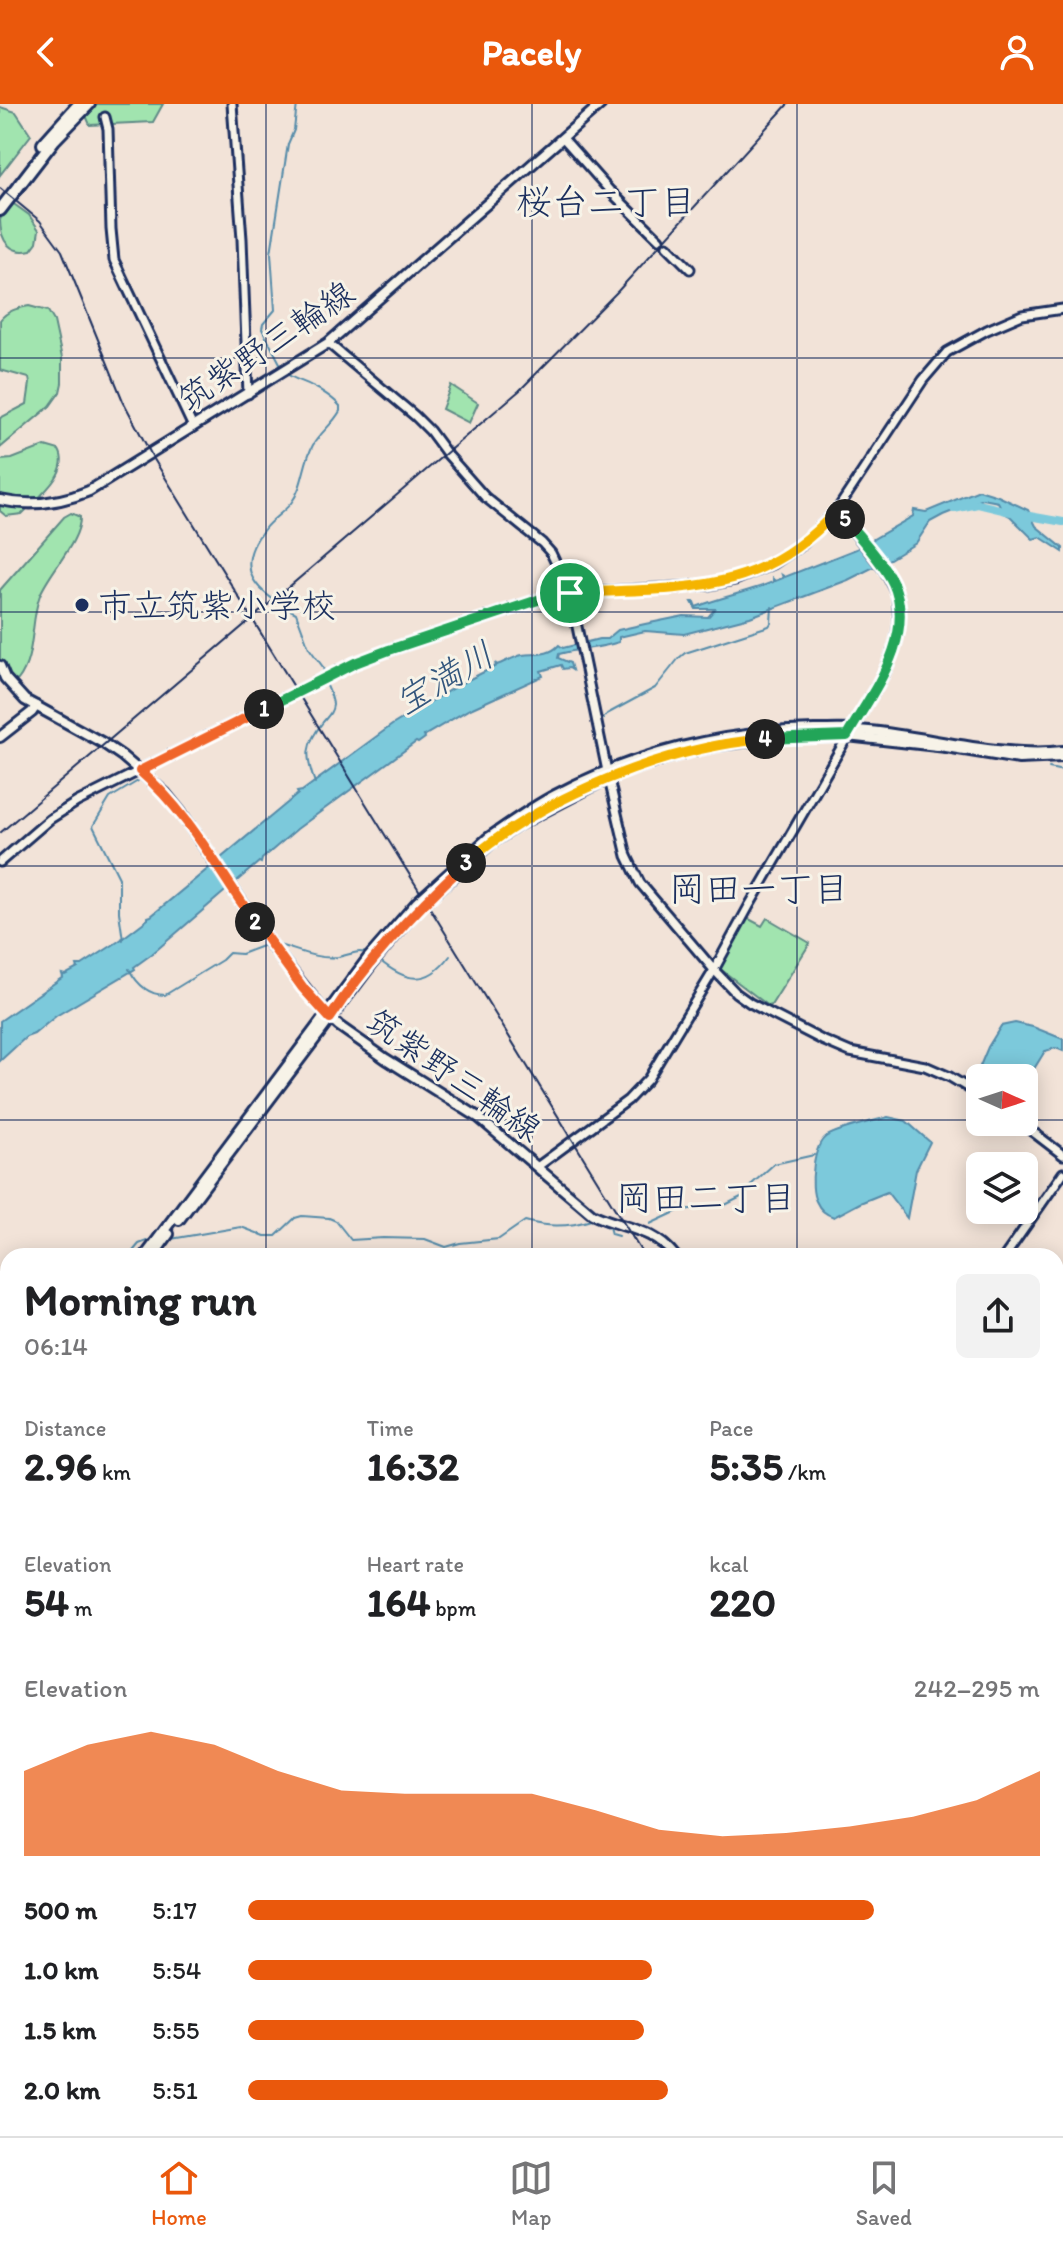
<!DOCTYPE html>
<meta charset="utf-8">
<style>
:root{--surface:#fff;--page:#f2f2f2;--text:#202124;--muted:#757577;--line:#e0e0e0;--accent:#ea580c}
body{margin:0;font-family:Itim,"Klee One",sans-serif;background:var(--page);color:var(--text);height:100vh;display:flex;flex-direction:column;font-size:30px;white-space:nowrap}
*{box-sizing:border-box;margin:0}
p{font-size:26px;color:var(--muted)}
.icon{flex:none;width:44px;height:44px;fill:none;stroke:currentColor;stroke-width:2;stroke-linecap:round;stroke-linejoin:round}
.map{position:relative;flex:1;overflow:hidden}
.details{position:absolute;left:0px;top:1144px;width:1064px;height:888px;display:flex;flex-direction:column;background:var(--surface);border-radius:24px 24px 0 0;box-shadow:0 4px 20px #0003}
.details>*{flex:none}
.needle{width:52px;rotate:93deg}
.fabs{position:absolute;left:966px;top:960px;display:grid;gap:16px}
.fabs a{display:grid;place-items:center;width:72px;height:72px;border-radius:12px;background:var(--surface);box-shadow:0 4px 20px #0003;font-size:40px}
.pin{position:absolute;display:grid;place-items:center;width:68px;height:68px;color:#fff;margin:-34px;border:4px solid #fff;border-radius:50%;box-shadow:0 2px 8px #0007}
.km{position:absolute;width:40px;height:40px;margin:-20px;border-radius:50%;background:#222;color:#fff;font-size:22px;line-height:40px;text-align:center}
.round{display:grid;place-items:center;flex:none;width:84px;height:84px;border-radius:12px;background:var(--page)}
.overview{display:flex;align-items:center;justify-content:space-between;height:136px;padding:0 24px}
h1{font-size:44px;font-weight:700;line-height:60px}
.stats{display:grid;grid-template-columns:repeat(3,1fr);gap:12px;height:136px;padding:8px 24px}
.stats div{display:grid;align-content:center}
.stats b{font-size:40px;font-weight:700}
.stats small{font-size:22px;font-weight:400}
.stats p{font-size:22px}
.chart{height:224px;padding:16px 24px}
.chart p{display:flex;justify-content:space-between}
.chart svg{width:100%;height:144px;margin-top:8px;fill:var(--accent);opacity:.7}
ul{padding:0 24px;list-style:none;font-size:26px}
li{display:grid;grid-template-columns:128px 96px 1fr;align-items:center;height:60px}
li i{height:20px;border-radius:10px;background:var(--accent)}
header{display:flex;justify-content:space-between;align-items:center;height:104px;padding:0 24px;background:var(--accent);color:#fff;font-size:36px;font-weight:700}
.dock{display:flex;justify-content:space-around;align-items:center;height:112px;border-top:2px solid var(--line);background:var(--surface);font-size:22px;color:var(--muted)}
.dock a{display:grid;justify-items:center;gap:4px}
.dock .active{color:var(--accent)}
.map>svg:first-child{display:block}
.green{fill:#a1e4af;stroke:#5e8a86;stroke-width:2}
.water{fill:#7cc9db;stroke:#558ba9;stroke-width:2}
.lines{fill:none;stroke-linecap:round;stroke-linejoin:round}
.stream{stroke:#558ba9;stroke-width:2}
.river{stroke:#7cc9db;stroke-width:8}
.tertiary-casing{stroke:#1b2f5e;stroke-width:13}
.secondary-casing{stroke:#1b2f5e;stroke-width:13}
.primary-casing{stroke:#1b2f5e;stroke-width:14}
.trunk-casing{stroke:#1b2f5e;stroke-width:16}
.tertiary{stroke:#f7f3e8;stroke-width:7}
.secondary{stroke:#f7f3e8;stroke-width:7}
.primary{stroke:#f7f3e8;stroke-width:8}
.trunk{stroke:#f7f3e8;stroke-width:10}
.rail{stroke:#1b2f5e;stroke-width:2}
.primary-bridge-casing{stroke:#1b2f5e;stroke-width:14;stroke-linecap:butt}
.primary-bridge{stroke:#f7f3e8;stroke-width:8}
.split-1-casing{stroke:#fff;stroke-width:16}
.split-2-casing{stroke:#fff;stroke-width:16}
.split-3-casing{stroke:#fff;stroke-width:16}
.split-4-casing{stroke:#fff;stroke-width:16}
.split-5-casing{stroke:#fff;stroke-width:16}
.split-6-casing{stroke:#fff;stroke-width:16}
.split-1{stroke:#22a559;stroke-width:10}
.split-2{stroke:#f0652b;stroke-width:10}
.split-3{stroke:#f0652b;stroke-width:10}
.split-4{stroke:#f5b400;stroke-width:10}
.split-5{stroke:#22a559;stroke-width:10}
.split-6{stroke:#f5b400;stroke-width:10}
.grid{fill:none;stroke:#1b2f5e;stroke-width:2;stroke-opacity:0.55}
.poi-dot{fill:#1b2f5e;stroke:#f7f3e8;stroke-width:3}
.labels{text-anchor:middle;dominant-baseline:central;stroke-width:6;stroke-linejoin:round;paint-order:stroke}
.street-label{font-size:34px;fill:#1b2f5e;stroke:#f7f3e8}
.poi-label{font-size:34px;fill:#1b2f5e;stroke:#f7f3e8;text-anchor:start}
.neighbourhood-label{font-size:36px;fill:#1b2f5e;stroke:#f7f3e8}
.water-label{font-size:36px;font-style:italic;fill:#33567d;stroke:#f7f3e8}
</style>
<header><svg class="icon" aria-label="back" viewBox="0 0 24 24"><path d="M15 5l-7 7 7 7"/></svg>Pacely<svg class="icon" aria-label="person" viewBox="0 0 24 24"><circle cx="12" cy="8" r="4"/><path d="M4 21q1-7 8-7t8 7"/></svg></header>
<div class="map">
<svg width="1063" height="2032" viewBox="0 0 1063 2032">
<rect width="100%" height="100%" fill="#f2e3d8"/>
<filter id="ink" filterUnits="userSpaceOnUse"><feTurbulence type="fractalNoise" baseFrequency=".0125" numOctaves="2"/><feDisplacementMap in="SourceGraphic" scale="16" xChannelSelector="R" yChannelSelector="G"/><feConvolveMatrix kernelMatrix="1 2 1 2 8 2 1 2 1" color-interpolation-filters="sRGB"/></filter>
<g filter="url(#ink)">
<g class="green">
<polygon points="81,0 163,0 153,18 90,21"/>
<polygon points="0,3 16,8 31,31 0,71"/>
<path d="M11 98 29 111 39 126 37 138 31 146C11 151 0 137 0 116 2 110 8 103 11 98Z"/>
<path d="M29 202 48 207 54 217 62 254V279L60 288 50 302 0 344V314L27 300 30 279 29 274 0 266V216C7 207 17 204 29 202Z"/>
<polygon points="451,281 478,299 469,319 442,305"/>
<path d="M45 342 59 346C72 369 36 395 22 410L6 412 0 407V356L12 355Z"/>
<path d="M71 409 80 413C81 437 49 468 40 491 30 517 36 553 18 576L12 578 0 573V486L64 413Z"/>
<polygon points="747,814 762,822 767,814 810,839 770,903 719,864"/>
<polygon points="1056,1641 1063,1643 1063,1835 1056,1829"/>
</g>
<g class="water">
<path d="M979 386 998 392 1028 406 1036 422 1063 444V448L1040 433 1033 435 1010 412 1004 409 998 398 983 395 943 411 930 418 916 439 890 455 848 476 750 513 684 530 645 527 619 533V538C599 545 579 544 559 550L558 554 570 559 572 566 569 564 563 565 561 561 541 567 543 572 468 606 424 632 425 634 418 639 416 638 297 725 262 755 261 759 259 758 152 850 134 863 135 865 56 912 34 930 26 933 0 957V917L63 873 62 870 65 871 78 864 77 861H82L119 837 148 815V813L151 812 298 690 297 688 302 687 392 621 456 582 455 580 458 578 460 580 496 562 495 559 497 561C505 558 514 553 522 551 535 549 548 553 559 541L563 544 599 535H607L618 526 645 520 684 512 708 513 715 505H696L692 498H694L696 503C721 493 749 488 773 478V475L775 477 783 474 782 471 785 473 856 445 913 412 914 406 926 408Z"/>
<polygon points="1015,919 1033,923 1063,935 1063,947 1056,944 1045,947 1032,968 1005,974 991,974 980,962 988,943 1001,922"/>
<path d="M888 1013 906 1017 930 1038 916 1066 907 1114 887 1088 860 1099 834 1113C825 1110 820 1106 816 1097 809 1084 813 1040 827 1032 838 1025 873 1017 888 1013Z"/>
<polygon points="1056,1556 1063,1557 1063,1665 1056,1669"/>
</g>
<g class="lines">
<g class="stream">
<polyline points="283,265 262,225 263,220 275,206 271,149 288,40 294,26 297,0"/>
<path d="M287 270C295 276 303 277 312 282 321 286 334 295 340 302V307C333 320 320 329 313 341 303 359 304 382 291 399 284 408 272 415 265 424 231 466 257 489 296 509L309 544 323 563 324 569"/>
<polyline points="603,615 607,610 655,584 679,554 685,549 769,522 771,519 772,503"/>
<polyline points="1049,664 1063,667"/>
<path d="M315 679C305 652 305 641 323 618 328 612 332 609 333 601 333 593 327 584 325 576"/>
<polyline points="123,836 119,808 119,774 93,722 110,694 138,677"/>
<path d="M275 840C296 845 316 856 338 853 350 851 357 845 369 850"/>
<path d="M378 855C405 878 427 883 450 852"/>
<path d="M129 865C137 880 148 891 165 891L222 856 229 849 241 850 265 841"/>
<polyline points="650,1120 680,1106 723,1102 745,1091 752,1080 774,1060 814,1051"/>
<path d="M171 1135 241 1123 265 1132H276L295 1114 302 1112 329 1114 336 1117 351 1136 383 1134 425 1135 446 1143 460 1139 499 1135 525 1117C546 1123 570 1123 591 1116L609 1123 611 1130 618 1132"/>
<polyline points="129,1152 139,1140 152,1135"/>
<polyline points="0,1265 8,1264"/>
</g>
<g class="river">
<polyline points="954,405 978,400 1011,408"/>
<polyline points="1024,411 1063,418"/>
<polyline points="0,1597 8,1598"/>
<polyline points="800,2024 803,2032"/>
</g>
<g class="tertiary-casing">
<g id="tertiary">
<polyline points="232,0 242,135 248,290"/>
<polyline points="105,13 108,25 111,125 114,156 193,323"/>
<polyline points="563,34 610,87 659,135"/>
<polyline points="667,142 690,165"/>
<polyline points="328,239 415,312 430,327 447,350 485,393 542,439 551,449 570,489 607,667 627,752 640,779 714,866 736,889 750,899 822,936 850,948 925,962 950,973 980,991"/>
<polyline points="0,758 50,715 77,698 355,559 389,546 538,496 570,489 710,481 735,476 773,460 804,439 837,406 923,276 947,248 987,226 1022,211 1063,205"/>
<polyline points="1020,1018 1063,1051"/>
<polyline points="537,1063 628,996 648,975 714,866 749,802 885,568 896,538 899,518 897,490 885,467 837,406"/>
<polyline points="0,1785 8,1775"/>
</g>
</g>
<g class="secondary-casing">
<polyline id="secondary" points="1005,1152 1063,1069"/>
</g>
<g class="primary-casing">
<g id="primary">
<path d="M0 396C31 403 60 399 89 387L328 239 601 0"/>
<path d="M0 562 5 574 25 596 103 639 122 652 165 689 182 710 271 841 326 910 339 922 386 955 478 1013 592 1110C623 1125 652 1123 675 1152"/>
<polyline points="0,633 32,608 36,602"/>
<path d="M488 734C510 719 532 703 555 691 634 649 725 627 814 626 832 626 851 625 869 627 931 633 1001 654 1063 647"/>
<polyline points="491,739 520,720 618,669 689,647 719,641 785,633 847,632 946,643 1019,655 1063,653"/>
<polyline points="179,1116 374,857"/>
<polyline points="145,1152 368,854"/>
<polyline points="153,1152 169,1130"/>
<polyline points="0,1288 8,1282"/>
<polyline points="0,1295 8,1289"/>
</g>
</g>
<g class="trunk-casing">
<g id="trunk">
<polyline points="43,40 79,0"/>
<polyline points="0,106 54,36 89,0"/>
<polyline points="0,1680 8,1685"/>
<polyline points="0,1689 8,1694"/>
<polyline points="451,2024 461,2032"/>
<polyline points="462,2024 472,2032"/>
<polyline points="1013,2024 1018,2032"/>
<polyline points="146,2032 150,2024"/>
</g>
</g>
<use href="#tertiary" class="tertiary"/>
<use href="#secondary" class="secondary"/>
<use href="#primary" class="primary"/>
<use href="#trunk" class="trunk"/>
<g class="rail">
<polyline points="0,84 40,117 62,147 123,297 152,352 644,1152"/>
<polyline points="0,729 519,287 618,187 788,0"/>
<polyline points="985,2024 989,2032"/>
</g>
<g class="primary-bridge-casing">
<g id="primary-bridge">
<polyline points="368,854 417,798 488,734"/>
<polyline points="374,857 420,802 490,740"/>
</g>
</g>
<use href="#primary-bridge" class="primary-bridge"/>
</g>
</g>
<g class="lines" filter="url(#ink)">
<g class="split-1-casing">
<polyline id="split-1" points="264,605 355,559 389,546 538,496 570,489"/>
</g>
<g class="split-2-casing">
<path id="split-2" d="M255 818C218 766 189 709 140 667L264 605"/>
</g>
<g class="split-3-casing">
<path id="split-3" d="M255 818 303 884 330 914C367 857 416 805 466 759"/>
</g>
<g class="split-4-casing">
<path id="split-4" d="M466 759C542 693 665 643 765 635"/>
</g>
<g class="split-5-casing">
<path id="split-5" d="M765 635 847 632C872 588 917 533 893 479 883 458 860 434 845 415"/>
</g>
<g class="split-6-casing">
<path id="split-6" d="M570 489C677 483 759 495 837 406L845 415"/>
</g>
<use href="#split-1" class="split-1"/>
<use href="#split-2" class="split-2"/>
<use href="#split-3" class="split-3"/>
<use href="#split-4" class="split-4"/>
<use href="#split-5" class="split-5"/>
<use href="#split-6" class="split-6"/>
</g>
<path class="grid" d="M266 0V1152M532 0V1152M797 0V1152M0 254H1063M0 508H1063M0 762H1063M0 1016H980M1024 1016H1063M0 1270H8M1056 1270H1063M0 1524H8M1056 1524H1063M0 1778H8M1056 1778H1063M266 2024V2032M532 2024V2032M797 2024V2032"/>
<circle class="poi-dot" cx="82" cy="501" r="8"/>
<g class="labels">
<g class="street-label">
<text transform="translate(266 242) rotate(-34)">筑紫野三輪線</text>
<text transform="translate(454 971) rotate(35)">筑紫野三輪線</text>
</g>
<g class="poi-label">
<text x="98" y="501">市立筑紫小学校</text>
</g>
<g class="neighbourhood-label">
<text x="606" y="97">桜台二丁目</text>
<text x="759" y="784">岡田一丁目</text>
<text x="706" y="1093">岡田二丁目</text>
</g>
<g class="water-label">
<text transform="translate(444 574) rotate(-30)">宝満川</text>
</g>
</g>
</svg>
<div class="fabs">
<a><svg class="needle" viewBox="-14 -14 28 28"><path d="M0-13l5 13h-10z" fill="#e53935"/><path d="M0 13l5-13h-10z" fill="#757577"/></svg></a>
<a><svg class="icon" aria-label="layers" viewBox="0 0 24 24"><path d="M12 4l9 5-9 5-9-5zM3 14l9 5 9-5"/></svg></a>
</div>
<div class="pin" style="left:570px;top:489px;background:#1e9e55"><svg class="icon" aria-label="arrive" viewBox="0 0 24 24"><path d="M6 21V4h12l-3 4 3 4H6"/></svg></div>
<b class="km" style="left:264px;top:605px">1</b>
<b class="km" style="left:255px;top:818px">2</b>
<b class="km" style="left:466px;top:759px">3</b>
<b class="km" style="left:765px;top:635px">4</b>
<b class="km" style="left:845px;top:415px">5</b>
<section class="details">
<div class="overview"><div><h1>Morning run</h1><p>06:14</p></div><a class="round"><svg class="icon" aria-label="share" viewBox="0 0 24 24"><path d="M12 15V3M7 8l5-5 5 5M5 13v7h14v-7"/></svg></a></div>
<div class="stats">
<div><p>Distance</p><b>2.96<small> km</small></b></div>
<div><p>Time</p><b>16:32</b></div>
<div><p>Pace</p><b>5:35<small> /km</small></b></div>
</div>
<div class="stats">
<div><p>Elevation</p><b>54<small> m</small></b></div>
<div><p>Heart rate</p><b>164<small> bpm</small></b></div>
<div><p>kcal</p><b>220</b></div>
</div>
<div class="chart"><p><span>Elevation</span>242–295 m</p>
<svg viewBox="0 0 160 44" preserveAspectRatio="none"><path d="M0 44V18L10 10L20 6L30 10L40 18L50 24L60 25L70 25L80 25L90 30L100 36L110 38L120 37L130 35L140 32L150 27L160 18V44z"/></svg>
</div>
<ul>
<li><b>500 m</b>5:17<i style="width:79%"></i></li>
<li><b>1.0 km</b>5:54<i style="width:51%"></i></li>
<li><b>1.5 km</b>5:55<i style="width:50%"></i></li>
<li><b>2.0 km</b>5:51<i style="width:53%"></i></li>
</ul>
</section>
</div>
<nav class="dock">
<a class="active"><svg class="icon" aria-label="home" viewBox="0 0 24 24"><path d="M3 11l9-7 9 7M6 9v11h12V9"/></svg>Home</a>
<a><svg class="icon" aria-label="map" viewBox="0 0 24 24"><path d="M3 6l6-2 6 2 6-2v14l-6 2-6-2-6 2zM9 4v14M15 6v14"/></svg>Map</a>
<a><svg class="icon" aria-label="saved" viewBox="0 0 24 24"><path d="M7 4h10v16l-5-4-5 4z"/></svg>Saved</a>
</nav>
